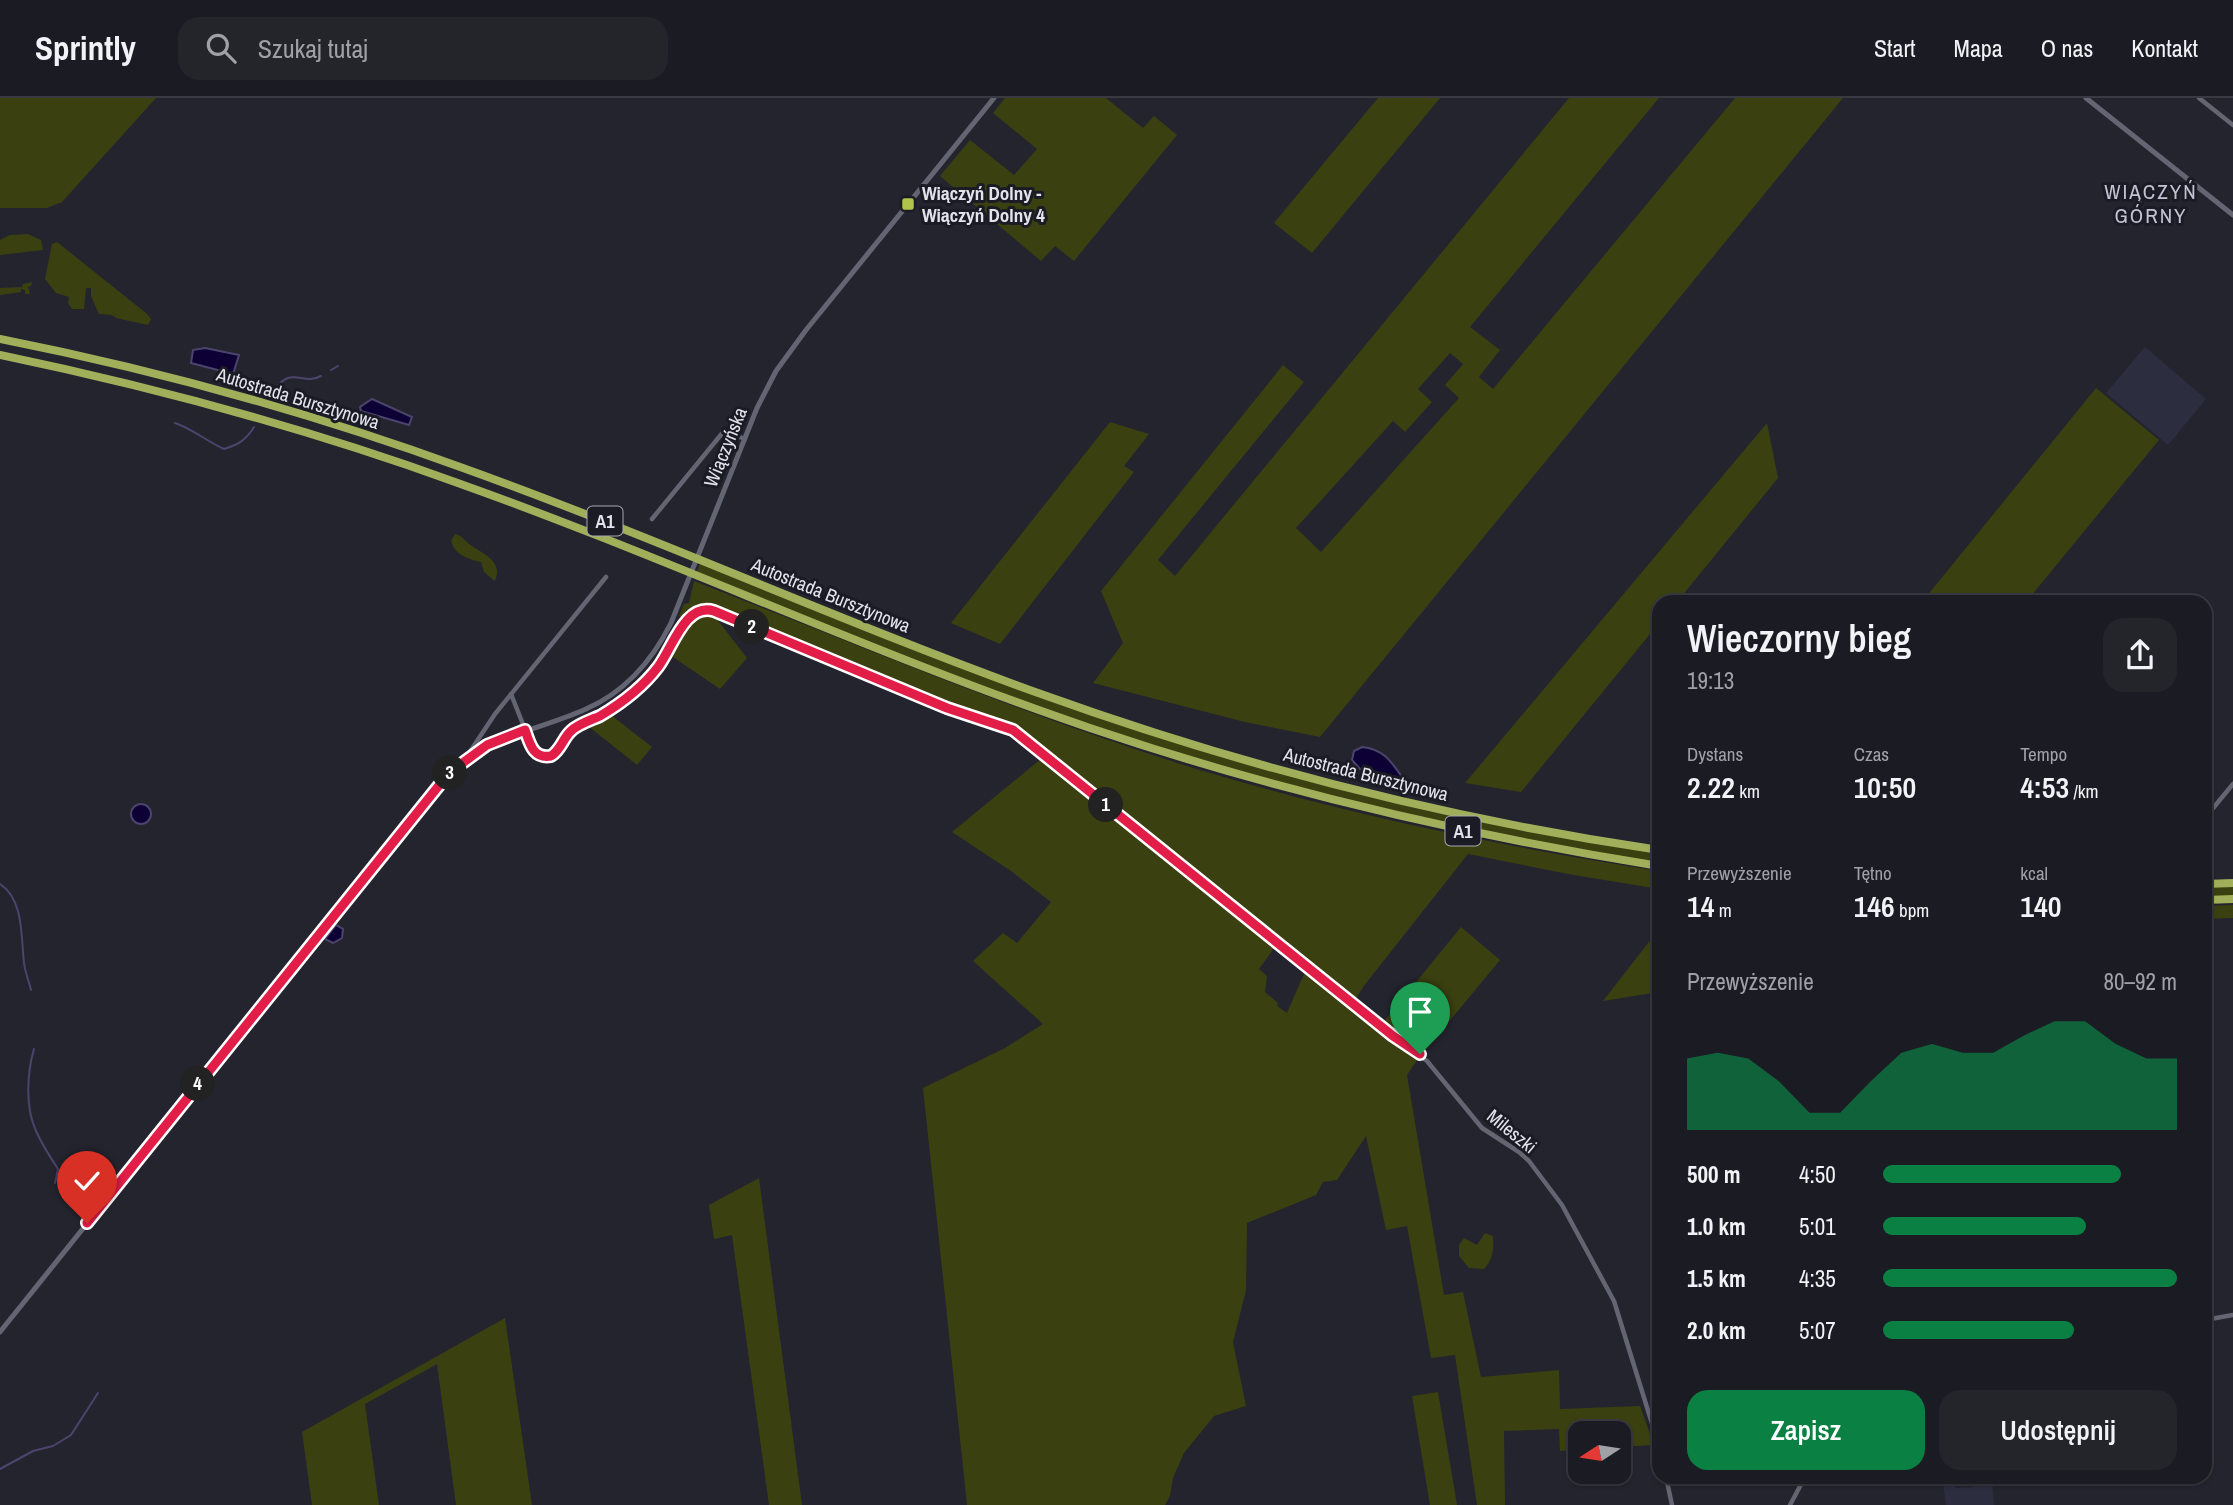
<!DOCTYPE html>
<html lang="pl">
<meta charset="utf-8">
<style>
:root{--surface:#1b1b23;--page:#24242b;--text:#f1f3f6;--muted:#a0a1a6;--line:#393941;--accent:#0b8043}
body{margin:0;font-family:"Archivo Narrow",sans-serif;background:var(--page);color:var(--text);height:100vh;display:flex;flex-direction:column;font-size:26px;white-space:nowrap}
*{box-sizing:border-box;margin:0}
p{font-size:23px;color:var(--muted)}
.icon{flex:none;width:38px;height:38px;fill:none;stroke:currentColor;stroke-width:2;stroke-linecap:round;stroke-linejoin:round}
.map{position:relative;flex:1;overflow:hidden}
.panel{position:absolute;left:1652px;top:497px;width:560px;height:889px;display:flex;flex-direction:column;background:var(--surface);border-radius:21px;box-shadow:0 2px 5px #0004,0 0 0 2px var(--line)}
.panel>*{flex:none}
.needle{width:46px;rotate:258deg}
.tools{position:absolute;left:1568px;top:1323px;display:grid;gap:14px}
.tools a{display:grid;place-items:center;width:63px;height:63px;border-radius:14px;background:var(--surface);box-shadow:0 2px 5px #0004,0 0 0 2px var(--line);font-size:35px}
.pin{position:absolute;display:grid;place-items:center;width:60px;height:60px;color:#fff;margin:-72px -30px;border-radius:50% 50% 50% 0;rotate:-45deg;box-shadow:0 0 7px #0007}
.pin .icon{rotate:45deg}
.km{position:absolute;width:35px;height:35px;margin:-18px;border-radius:50%;background:#222;color:#fff;font-size:19px;line-height:35px;text-align:center}
.round{display:grid;place-items:center;flex:none;width:74px;height:74px;border-radius:21px;background:var(--page)}
.headline{display:flex;align-items:center;justify-content:space-between;height:119px;padding:0 35px}
h1{font-size:38px;font-weight:600;line-height:52px}
.figures{display:grid;grid-template-columns:repeat(3,1fr);gap:10px;height:119px;padding:7px 35px}
.figures div{display:grid;align-content:center}
.figures b{font-size:30px;font-weight:600}
.figures small{font-size:19px;font-weight:400}
.figures p{font-size:19px}
.chart{height:196px;padding:14px 35px}
.chart p{display:flex;justify-content:space-between}
.chart svg{width:100%;height:126px;margin-top:7px;fill:var(--accent);opacity:.7}
.action{display:flex;gap:14px;margin-top:auto;padding:14px 35px}
.action a{flex:1;height:80px;border-radius:21px;background:var(--accent);color:#fff;font-size:28px;font-weight:600;line-height:80px;text-align:center}
.action a+a{background:var(--page);color:var(--text)}
ul{padding:0 35px;list-style:none;font-size:23px}
li{display:grid;grid-template-columns:112px 84px 1fr;align-items:center;height:52px}
li i{height:18px;border-radius:9px;background:var(--accent)}
header{display:flex;align-items:center;gap:42px;box-sizing:border-box;height:98px;padding:0 35px;background:var(--surface);border-bottom:2px solid var(--line)}
header strong{font-size:33px}
nav{display:flex;gap:38px;margin-inline-start:auto;font-size:24px}
.search{width:490px;height:63px;background:var(--page);display:flex;align-items:center;gap:18px;box-sizing:border-box;padding:0 24px;border-radius:21px;color:var(--muted);font-size:26px}
.map>svg:first-child{display:block}
.built{fill:#2c2d3e}
.green{fill:#3a4010;fill-rule:evenodd}
.water{fill:#0c0035;stroke:#4c446c;stroke-width:2}
.lines{fill:none;stroke-linecap:round;stroke-linejoin:round}
.stream{stroke:#4c446c;stroke-width:2}
.minor{stroke:#646573;stroke-width:4.5}
.tertiary{stroke:#646573;stroke-width:5}
.motorway{stroke:#a2af5a;stroke-width:8}
.route-casing{stroke:#fff;stroke-width:14}
.route{stroke:#e11d48;stroke-width:9}
.poi-dot{fill:#b2c34c;stroke:#1a1b25;stroke-width:2.5}
.labels{text-anchor:middle;dominant-baseline:central;stroke-width:6;stroke-linejoin:round;paint-order:stroke}
.shield{fill:#1a1b25;stroke:#a7a7b0;stroke-width:2}
.shield-label{font-size:18px;font-weight:bold;fill:#e3e3eb}
.poi-label{font-size:19px;font-weight:bold;fill:#e3e3eb;stroke:#1a1b25;text-anchor:start}
.street-label{font-size:19px;fill:#e3e3eb;stroke:#1a1b25}
.neighbourhood-label{font-size:21px;letter-spacing:2px;fill:#c3c4d3;stroke:#1a1b25}
</style>
<header>
<strong>Sprintly</strong>
<div class="search"><svg class="icon" aria-label="search" viewBox="0 0 24 24"><circle cx="10" cy="10" r="6"/><path d="M15 15l6 6"/></svg>Szukaj tutaj</div>
<nav><a>Start</a><a>Mapa</a><a>O nas</a><a>Kontakt</a></nav>
</header>
<div class="map">
<svg width="2233" height="1407" viewBox="0 0 2233 1407">
<rect width="100%" height="100%" fill="#24242f"/>
<g class="built">
<polygon points="2145,249 2206,301 2168,347 2106,295"/>
<polygon points="1942,1379 1949,1379 1956,1390 1973,1389 1972,1379 1992,1379 1994,1407 1946,1407"/>
</g>
<g class="green">
<polygon points="0,0 156,0 62,104 47,110 0,110"/>
<polygon points="1005,0 1106,0 1143,30 1154,18 1177,37 1074,163 1055,148 1041,163 940,78 970,42 1014,77 1037,51 993,15"/>
<polygon points="1378,0 1440,0 1312,155 1274,125"/>
<path d="M1569 0H1659L1470 229 1500 252 1479 279 1493 291 1735 0H1843L1320 639 1245 624 1093 585 1123 545 1101 493 1283 267 1304 284 1158 462 1175 478ZM1450 255 1463 266 1445 287 1459 300 1321 454 1296 430 1393 323 1405 334 1432 304 1418 291Z"/>
<polygon points="28,136 41,142 43,152 0,157 0,142 10,137"/>
<polygon points="57,144 146,215 151,221 148,227 116,220 112,217 99,216 91,198 91,190 86,190 84,211 72,211 68,205 69,199 56,195 45,181 52,146"/>
<polygon points="32,184 31,188 28,189 30,196 25,196 25,192 21,191 21,194 0,197 0,190 22,189 23,186"/>
<polygon points="2096,290 2159,342 2026,504 1922,504"/>
<polygon points="1110,324 1149,336 1124,368 1134,374 1000,546 951,525"/>
<polygon points="1767,325 1778,380 1677,504 1659,504 1659,525 1521,694 1465,685"/>
<path d="M455 436C463 438 463 441 469 446 482 456 504 462 495 483L484 474 481 464C468 461 455 457 451 443Z"/>
<path d="M700 465 942 562 1280 675 1659 755V765C1467 736 1277 689 1093 628 959 583 828 527 697 474Z"/>
<path d="M694 483C862 548 1027 619 1200 672 1350 717 1504 749 1659 773V791L1568 776 1468 756 1363 889 1353 906 1419 959 1407 977 1444 1197 1463 1194 1481 1279 1559 1272 1560 1311 1640 1308 1654 1347 1619 1349V1335H1580V1351L1560 1353 1559 1331 1504 1333 1505 1407H1477L1455 1257 1431 1260 1407 1128 1386 1132 1366 1038 1337 1082 1323 1084 1316 1097 1247 1125 1246 1192 1233 1244 1246 1308 1214 1318 1184 1355 1173 1380 1170 1398 1165 1407H967L923 990 1005 950 1043 926 973 863 1003 835 1017 845 1051 804 1011 773 952 734 1042 660 1012 634 951 617 716 520 747 560 720 591 673 559 641 595 611 617 652 649 637 667 588 628 587 632 583 633 580 630C608 612 637 599 658 572 672 554 684 514 710 515L958 616 1012 633 1014 630 949 608 713 511H699L685 521 679 518 684 506 689 505ZM1277 846 1307 869 1287 915 1277 908 1278 905 1265 894 1267 878 1259 871Z"/>
<polygon points="2233,788 2233,798 2205,798 2205,789"/>
<polygon points="2233,807 2233,820 2205,821 2205,808"/>
<polygon points="1461,829 1500,862 1423,955 1382,926"/>
<polygon points="1659,831 1659,894 1603,903"/>
<polygon points="759,1080 802,1407 769,1407 732,1137 714,1141 709,1107"/>
<path d="M1485 1135 1493 1138C1494 1150 1493 1162 1484 1171L1469 1170 1459 1158V1147L1464 1140 1477 1147Z"/>
<polygon points="505,1220 532,1407 456,1407 437,1266 365,1306 379,1407 312,1407 302,1334"/>
<polygon points="1438,1294 1457,1407 1430,1407 1412,1298"/>
</g>
<g class="water">
<polygon points="205,250 239,257 233,276 191,265 193,252"/>
<polygon points="372,301 412,319 409,327 361,313 360,309"/>
<path d="M1362 649C1383 651 1391 663 1402 679L1400 682 1362 673 1352 662 1354 653Z"/>
<circle cx="141" cy="716" r="10"/>
<polygon points="336,827 343,831 342,840 333,845 325,841"/>
</g>
<g class="lines">
<g class="stream">
<polyline points="331,272 338,268"/>
<path d="M271 297C291 264 301 289 321 278"/>
<path d="M175 325C193 331 206 343 224 351 238 347 246 342 254 329"/>
<path d="M0 786C24 801 21 840 24 865 25 874 29 883 31 892"/>
<path d="M34 951C27 975 25 1009 36 1033 42 1046 50 1059 58 1071L55 1085"/>
<polyline points="0,1371 33,1353 53,1348 71,1337 98,1295"/>
</g>
<g class="minor">
<polyline points="2199,0 2233,27"/>
<polyline points="652,421 724,333 745,341"/>
<path d="M511 596 534 654 542 659 551 658C561 652 563 640 571 633 579 626 591 622 600 617 623 605 643 589 658 568 672 550 681 515 706 512L947 610 1013 632 1393 938 1427 963 1482 1030 1519 1054 1529 1063 1562 1107 1614 1203 1659 1348"/>
<polyline points="465,661 495,616 606,479"/>
<polyline points="2205,720 2233,686"/>
<polyline points="2205,1222 2233,1217"/>
<polyline points="1666,1379 1672,1407"/>
<polyline points="1790,1407 1805,1379"/>
</g>
<g class="tertiary">
<polyline points="2086,0 2233,117"/>
<path d="M0 1234 446 678C487 637 535 634 586 611 625 594 652 563 671 525L757 310 776 273 806 232 994 0"/>
</g>
<g class="motorway">
<path d="M0 241C157 272 312 315 463 370 658 440 846 526 1041 596 1241 668 1448 721 1659 752"/>
<path d="M0 257C154 289 306 330 455 384 669 460 875 557 1090 630 1276 693 1466 737 1659 768"/>
<polyline points="2205,786 2233,785"/>
<polyline points="2205,802 2233,801"/>
</g>
</g>
<g class="lines">
<g class="route-casing">
<path id="route" d="M87 1125 449 675 487 647 525 632C530 646 533 661 551 658 561 652 563 640 571 633 578 626 591 622 600 618 622 605 642 590 658 569 672 551 685 504 714 513L947 610 1013 632 1393 938 1420 956"/>
</g>
<use href="#route" class="route"/>
</g>
<rect class="poi-dot" x="901" y="99" width="14" height="14" rx="3.5"/>
<g class="labels">
<g class="shield">
<rect x="587.5" y="408.5" width="35" height="29" rx="5"/>
<rect x="1445.5" y="718.5" width="35" height="29" rx="5"/>
</g>
<g class="shield-label">
<text x="605" y="423">A1</text>
<text x="1463" y="733">A1</text>
</g>
<g class="poi-label">
<text x="922" y="95">Wiączyń Dolny -<tspan x="922" dy="22">Wiączyń Dolny 4</tspan></text>
</g>
<g class="street-label">
<text transform="translate(298 300) rotate(17)">Autostrada Bursztynowa</text>
<text transform="translate(725 349) rotate(-68)">Wiączyńska</text>
<text transform="translate(831 497) rotate(22)">Autostrada Bursztynowa</text>
<text transform="translate(1366 676) rotate(14)">Autostrada Bursztynowa</text>
<text transform="translate(1512 1033) rotate(39)">Mileszki</text>
</g>
<g class="neighbourhood-label">
<text x="2151" y="93">WIĄCZYŃ<tspan x="2151" dy="24">GÓRNY</tspan></text>
</g>
</g>
</svg>
<div class="tools">
<a><svg class="needle" viewBox="-14 -14 28 28"><path d="M0-13l5 13h-10z" fill="#e53935"/><path d="M0 13l5-13h-10z" fill="#a0a1a6"/></svg></a>
</div>
<div class="pin" style="left:1420px;top:956px;background:#1e9e55"><svg class="icon" aria-label="arrive" viewBox="0 0 24 24"><path d="M6 21V4h12l-3 4 3 4H6"/></svg></div>
<div class="pin" style="left:87px;top:1125px;background:#d93025"><svg class="icon" aria-label="check" viewBox="0 0 24 24"><path d="M5 12l5 5 9-10"/></svg></div>
<b class="km" style="left:1106px;top:707px">1</b>
<b class="km" style="left:752px;top:529px">2</b>
<b class="km" style="left:450px;top:675px">3</b>
<b class="km" style="left:198px;top:986px">4</b>
<section class="panel">
<div class="headline"><div><h1>Wieczorny bieg</h1><p>19:13</p></div><a class="round"><svg class="icon" aria-label="share" viewBox="0 0 24 24"><path d="M12 15V3M7 8l5-5 5 5M5 13v7h14v-7"/></svg></a></div>
<div class="figures">
<div><p>Dystans</p><b>2.22<small> km</small></b></div>
<div><p>Czas</p><b>10:50</b></div>
<div><p>Tempo</p><b>4:53<small> /km</small></b></div>
</div>
<div class="figures">
<div><p>Przewyższenie</p><b>14<small> m</small></b></div>
<div><p>Tętno</p><b>146<small> bpm</small></b></div>
<div><p>kcal</p><b>140</b></div>
</div>
<div class="chart"><p><span>Przewyższenie</span>80–92 m</p>
<svg viewBox="0 0 160 44" preserveAspectRatio="none"><path d="M0 44V19L10 17L20 19L30 27L40 38L50 38L60 27L70 17L80 14L90 17L100 17L110 11L120 6L130 6L140 14L150 19L160 19V44z"/></svg>
</div>
<ul>
<li><b>500 m</b>4:50<i style="width:81%"></i></li>
<li><b>1.0 km</b>5:01<i style="width:69%"></i></li>
<li><b>1.5 km</b>4:35<i style="width:100%"></i></li>
<li><b>2.0 km</b>5:07<i style="width:65%"></i></li>
</ul>
<div class="action"><a>Zapisz</a><a>Udostępnij</a></div>
</section>
</div>
